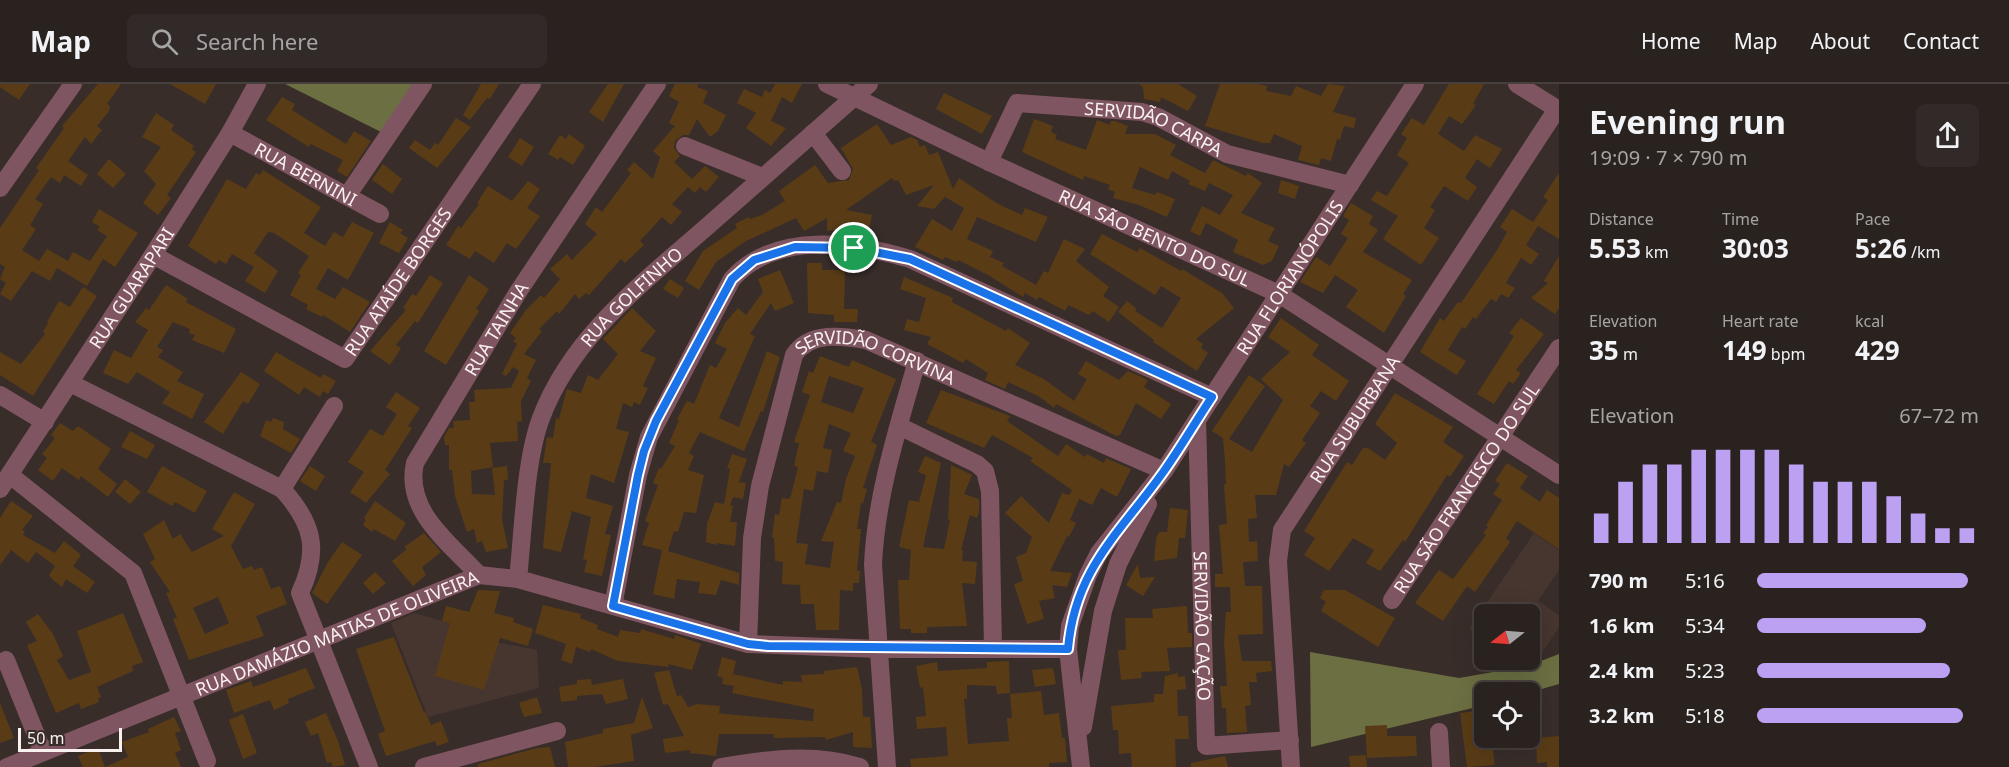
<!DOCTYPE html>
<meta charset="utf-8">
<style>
:root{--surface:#2a221f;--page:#322a28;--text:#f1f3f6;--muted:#a5a4a4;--line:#463f3d;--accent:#bca0f2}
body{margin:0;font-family:"Noto Sans",sans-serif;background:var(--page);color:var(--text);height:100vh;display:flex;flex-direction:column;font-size:22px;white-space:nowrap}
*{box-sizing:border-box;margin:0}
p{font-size:20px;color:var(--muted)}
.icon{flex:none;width:33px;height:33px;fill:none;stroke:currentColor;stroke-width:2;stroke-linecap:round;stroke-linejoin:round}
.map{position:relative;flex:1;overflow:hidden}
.details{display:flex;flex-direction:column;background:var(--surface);width:450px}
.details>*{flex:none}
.needle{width:39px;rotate:253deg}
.buttons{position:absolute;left:1474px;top:520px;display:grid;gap:12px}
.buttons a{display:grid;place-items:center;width:66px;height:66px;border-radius:9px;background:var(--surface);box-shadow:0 6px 24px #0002,0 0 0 2px var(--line);font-size:30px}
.scale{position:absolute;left:18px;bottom:15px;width:104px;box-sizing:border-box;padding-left:6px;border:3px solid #f9f1ef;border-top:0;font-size:16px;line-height:21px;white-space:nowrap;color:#f9f1ef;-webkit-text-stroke:4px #382d29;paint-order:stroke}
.pin{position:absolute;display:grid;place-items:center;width:51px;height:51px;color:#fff;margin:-26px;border:3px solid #fff;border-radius:50%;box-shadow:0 2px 6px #0007}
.round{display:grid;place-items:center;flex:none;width:63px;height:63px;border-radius:9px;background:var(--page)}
.headline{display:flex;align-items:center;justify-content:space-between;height:102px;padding:0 30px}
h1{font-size:33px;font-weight:700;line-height:45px}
.metrics{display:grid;grid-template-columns:repeat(3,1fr);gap:9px;height:102px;padding:6px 30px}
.metrics div{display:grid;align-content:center}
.metrics b{font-size:26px;font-weight:700}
.metrics small{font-size:16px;font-weight:400}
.metrics p{font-size:16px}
.chart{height:168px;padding:12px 30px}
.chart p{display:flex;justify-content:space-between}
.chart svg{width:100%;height:108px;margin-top:6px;stroke:var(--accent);stroke-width:6}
ul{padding:0 30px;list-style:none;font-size:20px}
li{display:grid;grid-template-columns:96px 72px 1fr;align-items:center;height:45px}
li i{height:15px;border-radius:8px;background:var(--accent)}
header{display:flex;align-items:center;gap:36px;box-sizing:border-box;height:84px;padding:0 30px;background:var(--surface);border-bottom:2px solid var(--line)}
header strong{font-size:28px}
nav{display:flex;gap:33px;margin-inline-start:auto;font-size:21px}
.search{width:420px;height:54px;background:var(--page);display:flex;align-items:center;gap:15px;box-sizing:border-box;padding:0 21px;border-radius:9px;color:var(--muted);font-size:22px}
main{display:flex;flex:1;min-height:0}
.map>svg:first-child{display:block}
.built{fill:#47352f}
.forest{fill:#6b6f41}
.building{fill:#593c16;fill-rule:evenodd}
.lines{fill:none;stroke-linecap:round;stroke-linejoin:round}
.minor{stroke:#7f5561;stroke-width:18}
.route-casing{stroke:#fff;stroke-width:12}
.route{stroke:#1a73e8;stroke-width:8}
.labels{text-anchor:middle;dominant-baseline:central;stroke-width:4.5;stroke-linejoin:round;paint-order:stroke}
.street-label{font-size:18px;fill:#f9f1ef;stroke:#382d29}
</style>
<header>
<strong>Map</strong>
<div class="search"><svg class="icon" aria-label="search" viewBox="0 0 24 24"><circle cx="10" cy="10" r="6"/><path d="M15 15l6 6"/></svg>Search here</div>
<nav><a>Home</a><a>Map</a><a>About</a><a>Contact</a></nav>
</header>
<main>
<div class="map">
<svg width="1559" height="683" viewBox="0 0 1559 683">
<rect width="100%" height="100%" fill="#382d29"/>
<g class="built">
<polygon points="1534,449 1559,466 1559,486 1538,517 1559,531 1559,543 1541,570 1530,563 1530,531 1485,531 1485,556 1469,545"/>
<polygon points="414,529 465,543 465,552 537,566 539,604 428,633 391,539"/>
</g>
<g class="forest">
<polygon points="285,0 415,0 381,48"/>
<polygon points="1310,568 1459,594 1528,582 1559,570 1559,600 1528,609 1485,609 1485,621 1311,663"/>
</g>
<g class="building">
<polygon points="0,0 30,0 19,16 0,3"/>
<polygon points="98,0 121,0 107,20 110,22 109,27 97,42 102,46 91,60 85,53 68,77 88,91 81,102 64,91 60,99 51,93 35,115 43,120 30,141 36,145 22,166 39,177 47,165 68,177 73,168 90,177 107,152 97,146 100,143 92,138 99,125 138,149 115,183 103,175 87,202 57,184 50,197 32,187 11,217 0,210 6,199 0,195 5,183 0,180 0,144 39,86 36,84 64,44 62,42"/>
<polygon points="170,0 216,0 205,20"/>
<polygon points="481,0 499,0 490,15 487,14 470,36 463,31"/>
<polygon points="608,0 624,0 603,38 589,28"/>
<polygon points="675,0 698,0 697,3 708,7 703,19 726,31 718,47 710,53 697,35 689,51 683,51 675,57 674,64 680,72 674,78 692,95 705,82 719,93 706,108 700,103 695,109 688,103 672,120 682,128 671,141 662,133 640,157 644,161 625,179 621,175 589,211 586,209 579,215 575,210 559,230 557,227 539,245 542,247 524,270 536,276 527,294 531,297 521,317 522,337 517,338 518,357 490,359 493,383 471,387 472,410 495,411 492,384 507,382 508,396 504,396 502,435 508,464 486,468 482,457 477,459 474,445 467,448 455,412 452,386 449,386 449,361 445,361 444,353 449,344 454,344 453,337 470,336 469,318 475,318 474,306 511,304 519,287 513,283 506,292 502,290 517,260 513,257 516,254 510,249 526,226 541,211 544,214 560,195 550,185 567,170 572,176 597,150 585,140 596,123 602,128 631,89 627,86 634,78 653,95 660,73 653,67 675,42 669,39 679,18 669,12"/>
<polygon points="775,0 802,0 792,19 782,13 771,37 786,44 771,62 746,44 756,29 737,19 744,5 762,13 765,6 770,9"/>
<polygon points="1139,0 1178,0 1197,12 1188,27 1161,13 1160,18 1144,15 1143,3"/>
<polygon points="1220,0 1258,0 1267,2 1266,7 1291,12 1296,2 1321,12 1328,0 1345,2 1333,28 1356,34 1354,44 1344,42 1340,56 1337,55 1331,77 1321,74 1319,81 1298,76 1302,62 1274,50 1270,59 1263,59 1205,42"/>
<polygon points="1449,0 1484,0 1473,20 1476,21 1462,40 1449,32 1438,50 1464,67 1475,51 1502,65 1490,84 1477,75 1465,94 1477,103 1468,117 1444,102 1430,123 1435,126 1424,144 1439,154 1421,181 1383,155 1398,132 1371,116 1377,107 1387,112 1409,79 1397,71 1407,54 1401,50 1412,34 1424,41"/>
<polygon points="944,9 992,32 982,50 936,25"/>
<polygon points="282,13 295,20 292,26 346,60 354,47 371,57 347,93 337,87 343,76 311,60 309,63 266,36"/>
<polygon points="156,29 174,41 171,46 194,62 192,65 196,68 167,111 171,114 158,131 143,119 156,100 144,87 161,63 142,53"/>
<polygon points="456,34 471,43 437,84 409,64 415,56 430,66 435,59 438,61"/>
<polygon points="1034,35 1053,42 1051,48 1057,51 1055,55 1086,66 1097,36 1110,41 1111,37 1115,37 1128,42 1125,50 1155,50 1176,61 1170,71 1205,89 1213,76 1246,92 1248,89 1262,99 1241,129 1275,144 1268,157 1279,162 1272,177 1263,181 1233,168 1238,156 1206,139 1200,152 1190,147 1202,122 1220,131 1233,111 1209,99 1205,107 1188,100 1190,97 1172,87 1168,96 1140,83 1132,104 1155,111 1157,108 1175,115 1167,133 1139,121 1113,114 1115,108 1108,105 1110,101 1084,92 1083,96 1022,68"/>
<polygon points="877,40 891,61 911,53 917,56 920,63 925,61 929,71 938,68 953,105 959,94 998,120 1022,131 1025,124 1048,133 1036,158 977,133 967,155 993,167 990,173 1004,179 1002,182 1036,201 1044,187 1048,189 1064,155 1085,165 1076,177 1109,203 1103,212 1119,223 1109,238 1093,227 1089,231 1068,221 1065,227 1039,213 1037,216 1025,209 1023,213 988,191 958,176 957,178 945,173 943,176 915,163 932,135 952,147 964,124 945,113 934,125 917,122 934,101 906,111 898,96 894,97 892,94 846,126 872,131 868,152 849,148 849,151 836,150 836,146 827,147 827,134 804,147 796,134 746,157 716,178 699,206 685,197 703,167 737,144 735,140 749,133 750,135 762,131 785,117 779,107 815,81 828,99 849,96 853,85 841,64"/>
<polygon points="569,50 585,62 573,81 560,73 558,76 548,70 560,51 566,55"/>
<polygon points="520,54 534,63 522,82 508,73"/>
<polygon points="109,75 126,90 113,104 97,90"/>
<polygon points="383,80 402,95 392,110 372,96"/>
<polygon points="263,86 321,123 304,149 325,162 334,148 343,153 352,138 374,149 348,196 328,184 316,205 335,215 343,203 370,218 350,248 323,231 322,233 306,225 308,221 290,211 301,191 298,189 309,172 274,149 268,148 254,169 278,187 265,209 245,197 254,183 232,170 226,180 219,176 216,180 188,162 227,95 246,105 256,89 260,91"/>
<polygon points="1559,89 1559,155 1538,142 1526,161 1539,170 1531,181 1521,174 1506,199 1515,204 1508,214 1501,210 1496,218 1491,215 1476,235 1473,233 1465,245 1462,243 1448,266 1466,277 1457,291 1420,268 1440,234 1444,237 1458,218 1461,219 1497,166 1507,148 1500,143 1512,125 1533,138 1548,116 1543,113"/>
<polygon points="1281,96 1299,102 1295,115 1278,109"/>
<polygon points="528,97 540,105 527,124 540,132 516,165 507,159 494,179 475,167 470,175 446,161 458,142 461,144 479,120 477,119 488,102 512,117"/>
<polygon points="1351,119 1373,132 1369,140 1378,146 1363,168 1412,196 1403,210 1406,212 1384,249 1346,223 1358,206 1335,191 1323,209 1300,198 1316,173 1330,182 1348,154 1341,150 1349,136 1343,132"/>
<polygon points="390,138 403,146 400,149 408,154 399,169 379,159"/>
<polygon points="1102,150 1137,168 1140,164 1181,187 1182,185 1222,209 1234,224 1196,255 1203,260 1201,264 1208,269 1197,287 1153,258 1154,256 1118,228 1127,217 1137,225 1135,227 1162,244 1181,214 1161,202 1155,211 1090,170"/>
<polygon points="1559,172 1559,224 1555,230 1531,214 1548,199 1544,197"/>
<polygon points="807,179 822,179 822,186 845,186 844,225 858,225 857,238 834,238 834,231 808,229"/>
<polygon points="780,186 794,219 775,227 771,219 750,250 755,252 719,334 739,343 767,267 780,273 763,328 761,327 744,367 700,348 689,369 694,372 688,386 704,391 696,429 684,428 678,448 674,447 668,467 739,489 739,501 721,496 716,511 698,509 700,498 677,495 674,515 653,510 662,466 642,461 649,439 645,437 658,401 653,399 659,384 661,385 675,362 669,359 679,336 677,335 687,317 694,320 710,281 716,284 727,265 715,259 725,239 738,224 746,231 763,208 758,195"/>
<polygon points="430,191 443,199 418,239 415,237 396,261 401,264 390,281 370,267 406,226 403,224 412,210 416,212"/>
<polygon points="469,191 489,205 476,225 479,227 446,281 424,267"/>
<polygon points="904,193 953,214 952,218 1006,247 1008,244 1030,259 1015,281 1044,295 1074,317 1087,295 1078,290 1086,277 1119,296 1128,287 1148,296 1144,303 1171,320 1161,335 1136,319 1120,351 1116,352 1056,320 1054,324 1040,313 1008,298 1005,305 985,296 988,289 966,275 963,279 927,260 931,253 904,246 907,235 919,238 926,214 900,205"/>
<polygon points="670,195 684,204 678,214 663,205"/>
<polygon points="166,201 188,215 186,218 236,245 224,269 192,256 195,251 189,249 190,245 173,238 157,263 163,266 158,273 183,288 177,297 204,310 192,335 162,319 170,308 137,288 128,300 103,289 114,266 131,274 148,246 135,238 146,224 149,226"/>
<polygon points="83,203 97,212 33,312 0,291 0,268 21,280 45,250 43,248 48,239 47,238 59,217 70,223"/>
<polygon points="632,224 656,247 640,267 656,274 643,302 648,304 640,321 634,318 632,323 623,319 616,345 629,348 614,399 591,390 586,414 613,422 605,450 611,451 602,492 584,488 587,476 583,475 591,433 572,427 561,468 543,464 551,379 543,379 547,353 553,354 556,334 559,335 566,308 567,305 581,309 588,291 598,296 618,270 603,255"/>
<polygon points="1281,234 1319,261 1312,271 1349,297 1336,317 1321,307 1310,322 1320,329 1302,356 1306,359 1289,383 1284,380 1276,411 1255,411 1257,434 1248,435 1249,458 1257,457 1258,477 1243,478 1245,502 1262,502 1263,550 1238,551 1242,577 1271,577 1272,587 1256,589 1257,598 1249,598 1251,621 1245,622 1247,648 1227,649 1226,624 1222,624 1220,602 1227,602 1224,558 1226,528 1231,528 1230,503 1215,503 1215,490 1223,490 1219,441 1227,440 1224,401 1226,400 1225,378 1223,354 1212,347 1249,291 1265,302 1229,355 1252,368 1283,316 1261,295 1290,268 1268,253"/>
<polygon points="1521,234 1544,250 1516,286 1521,289 1513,300 1509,297 1494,320 1477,310 1514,252 1509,249"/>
<polygon points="276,268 321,294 323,290 336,297 328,310 323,307 320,313 304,303 299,311 264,287"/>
<path d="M820 272 849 283 852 276 896 295 871 358 877 361 863 404 867 405 863 419H861L857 445H861L857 487H860L859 499H853V507L840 506 839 546H816L814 520H801L800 501 782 500 783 478 775 477 774 454 772 453 775 430 779 431 782 414 789 415 791 411 798 383 794 382 799 359 794 358 810 311 802 308 809 287 813 289ZM829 292 864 304 853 329 821 318ZM829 340 851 349 843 367 855 372 846 395 841 419 837 418 821 457 834 458 830 484 805 480 808 460 796 459 804 405 813 407 817 387 828 389 832 366 823 364Z"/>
<polygon points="241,288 260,300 248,320 243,317 223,350 204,338"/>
<polygon points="941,306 1010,332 1007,337 1058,372 1066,360 1085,373 1087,370 1104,379 1106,374 1131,385 1117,413 1101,404 1092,421 1079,415 1070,436 1076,439 1069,453 1067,452 1050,487 1072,489 1067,503 1052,501 1055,514 1039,517 1044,534 1041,536 1027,540 1014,500 1023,497 1016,473 1026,469 1032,453 1005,429 1021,412 1049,439 1062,409 1069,411 1072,406 1030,377 1033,374 992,351 984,364 926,339"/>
<polygon points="396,308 420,324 408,342 412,344 385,386 390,390 366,419 350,408 364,388 348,378 370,345 383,352 397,330 386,323"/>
<polygon points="1395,309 1453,343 1443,358 1464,372 1450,393 1447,391 1405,458 1403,456 1380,487 1366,479 1374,466 1353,454 1329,487 1304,471 1315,454 1304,447 1347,378 1352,381 1363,364 1368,364 1385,376 1397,359 1375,340"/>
<polygon points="273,334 284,338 283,345 300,355 291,369 260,352 266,336 271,338"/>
<polygon points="60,339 73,347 78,342 111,365 98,385 117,400 108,413 81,392 79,396 62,384 53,397 38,386 47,374 42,370 55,354 51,351"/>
<polygon points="130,347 155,361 147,375 121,363"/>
<polygon points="732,370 747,375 739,398 746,399 743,415 733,413 730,421 733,422 730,438 737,438 735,462 717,459 716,461 706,458 707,440 715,418 724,420 730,385 727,384"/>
<polygon points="925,372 941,379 923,463 944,465 950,436 948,436 951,381 972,391 964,410 979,415 979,427 977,434 970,431 961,466 963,466 962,477 977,478 975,500 962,499 967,542 927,543 927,549 911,549 911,545 900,545 898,496 909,496 911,466 899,463 909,416 919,418 926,391 918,388"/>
<polygon points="1507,379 1528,392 1520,404 1540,418 1547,406 1559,414 1559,465 1517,437 1506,454 1510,458 1475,508 1467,502 1443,537 1415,519 1439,486 1453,495 1486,451 1483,449 1488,443 1486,441 1502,416 1493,410 1500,400 1495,397"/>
<polygon points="162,382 207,407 195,429 175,418 172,422 147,408"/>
<polygon points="310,382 325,392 316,407 300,397"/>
<polygon points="125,395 141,408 130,420 115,408"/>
<path d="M234 408 255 420 231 462 243 485 252 482 254 486 262 483 271 505 280 502 287 520 256 532 264 552 189 576 173 535 177 534 166 509 170 508 150 478 155 475 143 450 164 436 173 455 180 450 192 468 224 452 212 445ZM218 513 229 539 205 550 193 524Z"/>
<polygon points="11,417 33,432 22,446 25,448 23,451 55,469 64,457 81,471 73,482 95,498 87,509 66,495 62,503 53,496 49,491 55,482 36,468 28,479 11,466 0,481 0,434"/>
<polygon points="375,417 406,439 395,457 374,445 372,448 363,441 366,436 364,434"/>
<polygon points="1170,424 1188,426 1185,454 1179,454 1177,474 1154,477 1156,455 1159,448 1167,448"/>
<polygon points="424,449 441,468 422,483 426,491 413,502 392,477 407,465 404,463"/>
<polygon points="342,458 362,471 327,520 312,509 328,478"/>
<polygon points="1138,480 1140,494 1155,493 1143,512 1126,501"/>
<polygon points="375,488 386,499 373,510 363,499"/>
<polygon points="478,506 500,507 494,529 514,534 513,538 533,545 528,562 500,554 484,606 435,592 450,539 442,537 446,522 469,528"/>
<polygon points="1324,506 1345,506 1395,534 1378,563 1321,527 1326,518 1320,514"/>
<polygon points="543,521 581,530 580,534 598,541 597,545 618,553 620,546 640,549 641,545 674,555 675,551 701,560 692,586 668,580 669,583 618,577 591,565 590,568 576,563 572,580 561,576 566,560 535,549"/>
<polygon points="1187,522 1188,549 1192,549 1192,563 1167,564 1170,587 1141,588 1142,594 1121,596 1118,566 1126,566 1125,534 1153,534 1152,525"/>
<polygon points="123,529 143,578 132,582 133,587 97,603 101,613 98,614 99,618 81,625 79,619 56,629 27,561 37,557 26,538 38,530 53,550 63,572 57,576 69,596 91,588 77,547"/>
<polygon points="394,553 424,629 425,627 431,641 441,637 449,658 437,662 435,657 386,672 378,650 385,647 356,565"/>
<polygon points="722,573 736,577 733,590 783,601 783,597 802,598 801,591 824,590 824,587 857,583 862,606 863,633 870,633 872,664 853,663 853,648 826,656 825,653 774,654 774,650 719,650 716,672 690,669 690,666 665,669 663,655 684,652 668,620 663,621 654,589 669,586 677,612 681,611 688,623 697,620 720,622 719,629 724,630 813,637 814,625 732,609 734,602 722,600 723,594 717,592"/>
<polygon points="1009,577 1010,609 997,610 996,602 967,601 967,615 964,615 968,660 1009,657 1007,634 1012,634 1010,610 1041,607 1044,631 1059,629 1062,654 1065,654 1067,678 1049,679 1049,683 911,683 910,675 948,672 946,643 917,645 916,633 926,632 923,603 920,604 916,582 937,578 938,587 987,584 987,578"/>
<polygon points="306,584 315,604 288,615 289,619 274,626 270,616 234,629 226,606 251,597 253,603"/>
<polygon points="1053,584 1056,600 1035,603 1032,586"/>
<polygon points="1178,589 1178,593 1185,592 1186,605 1177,606 1178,632 1188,632 1189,655 1175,655 1176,683 1132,683 1131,669 1119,670 1118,646 1113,646 1111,622 1154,618 1154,610 1163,610 1165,592"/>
<polygon points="591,595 592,601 623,595 628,615 606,620 602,610 577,612 577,616 561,618 559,603 577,600 577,596"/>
<polygon points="1535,611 1542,645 1530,647 1530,612"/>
<polygon points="537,613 542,629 524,633 519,619"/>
<polygon points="642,613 653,644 631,651 634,677 594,683 568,683 565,658 603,649 603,645 634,639"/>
<polygon points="0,619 14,654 0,659"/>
<polygon points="1484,626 1485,654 1491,654 1495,681 1467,683 1460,629"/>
<polygon points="326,629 338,657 345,681 333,683 331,678 327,679 318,649 311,652 305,638"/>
<polygon points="243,630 257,669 243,675 229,636"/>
<polygon points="174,633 181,647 175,649 181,666 175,669 181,683 83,683 78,672 98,664 105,683 128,673 122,658 149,648 148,645"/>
<polygon points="1387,641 1387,652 1416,652 1417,672 1367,674 1365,642"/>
<polygon points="1559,652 1559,683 1547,683 1547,678 1537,679 1536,654"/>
<polygon points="550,663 555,683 478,683 478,680 537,664"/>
<polygon points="1366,671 1367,683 1350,683 1349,672"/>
<polygon points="1225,672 1228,683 1191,683 1191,679"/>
</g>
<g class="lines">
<g class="minor">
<path id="s1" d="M827 0 989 78 1279 210 1559 391"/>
<polyline points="1517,0 1559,26"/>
<path id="s2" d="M230 49 380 130"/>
<polyline points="813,49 842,87"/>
<polyline points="685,62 762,93"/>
<path id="s3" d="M989 78 1017 19 1142 28 1158 33 1227 70 1350 101"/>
<polyline points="0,104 73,0"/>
<polyline points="347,112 423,0"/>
<path id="s4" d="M153 171 345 275 532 0"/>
<path d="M70 299 282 405C313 439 320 466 300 509L369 683"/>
<polyline points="0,311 45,338"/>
<path id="s5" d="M1197 336 1206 662 1290 656"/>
<polyline points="899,342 977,380 985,387 990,407 993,565"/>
<polyline points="10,391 133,489 207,677"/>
<path id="s6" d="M0 405 153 171 230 49 257 0"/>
<polyline points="282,405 334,322"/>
<path id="s7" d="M479 491C450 459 404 427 415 379L518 208 657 0"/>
<path id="s8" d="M518 495C523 449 525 376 541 334 571 254 640 201 702 147 757 98 813 49 869 0"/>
<path id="s9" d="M1392 516 1559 264"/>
<path d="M613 522 638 391 649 353 732 195C775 147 854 158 910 175L1212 313"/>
<path id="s10" d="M748 560 752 454 760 402 794 271C810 247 842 252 866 256L1164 387"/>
<polyline points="6,576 43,668"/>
<polyline points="1083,643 1103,527 1118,480 1148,420"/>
<polyline points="1439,648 1441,683"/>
<path id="s11" d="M7 683 479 491 518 495 748 560 879 565H1068"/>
<polyline points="424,683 557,647"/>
<path d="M721 683C768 675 814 669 860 683"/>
<path d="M887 683 873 481C876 411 898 344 917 277"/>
<path id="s12" d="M1081 683 1068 565 1070 542 1088 491 1099 469 1164 387 1415 0"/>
<path id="s13" d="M1291 683 1278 477 1282 446 1557 25"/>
</g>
</g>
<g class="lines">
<g class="route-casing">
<path id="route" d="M795 163 854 164 910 175 1212 313C1196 337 1181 363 1164 387 1120 449 1075 484 1068 565L768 562 748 560 613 522 638 391 644 367 656 337 732 195 754 176Z"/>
</g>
<use href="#route" class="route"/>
</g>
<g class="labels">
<g class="street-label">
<text stroke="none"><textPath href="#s3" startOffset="206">SERVIDÃO CARPA</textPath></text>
<text stroke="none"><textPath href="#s2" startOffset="86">RUA BERNINI</textPath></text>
<text stroke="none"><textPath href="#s1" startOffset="362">RUA SÃO BENTO DO SUL</textPath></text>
<text stroke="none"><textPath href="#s12" startOffset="556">RUA FLORIANÓPOLIS</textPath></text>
<text stroke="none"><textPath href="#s4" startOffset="312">RUA ATAÍDE BORGES</textPath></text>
<text stroke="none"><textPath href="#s6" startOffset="240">RUA GUARAPARI</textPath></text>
<text stroke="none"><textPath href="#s8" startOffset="316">RUA GOLFINHO</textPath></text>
<text stroke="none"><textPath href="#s7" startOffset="292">RUA TAINHA</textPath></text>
<text stroke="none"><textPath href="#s10" startOffset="384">SERVIDÃO CORVINA</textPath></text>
<text stroke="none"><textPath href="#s13" startOffset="370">RUA SUBURBANA</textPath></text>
<text stroke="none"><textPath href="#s9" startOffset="134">RUA SÃO FRANCISCO DO SUL</textPath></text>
<text stroke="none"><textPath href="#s5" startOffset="206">SERVIDÃO CAÇÃO</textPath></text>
<text stroke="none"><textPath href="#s11" startOffset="356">RUA DAMÁZIO MATIAS DE OLIVEIRA</textPath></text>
</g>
</g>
</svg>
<div class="buttons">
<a><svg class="needle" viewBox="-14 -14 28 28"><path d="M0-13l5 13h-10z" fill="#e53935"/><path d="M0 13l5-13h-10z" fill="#a5a4a4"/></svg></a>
<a><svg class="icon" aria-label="locate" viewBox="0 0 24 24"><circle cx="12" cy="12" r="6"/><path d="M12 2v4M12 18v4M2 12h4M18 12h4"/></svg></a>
</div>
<div class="scale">50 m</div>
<div class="pin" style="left:854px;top:164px;background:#1e9e55"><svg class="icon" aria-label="arrive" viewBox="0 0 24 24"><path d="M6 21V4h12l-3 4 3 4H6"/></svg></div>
</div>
<section class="details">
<div class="headline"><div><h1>Evening run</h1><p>19:09 · 7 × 790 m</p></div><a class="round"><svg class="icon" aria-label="share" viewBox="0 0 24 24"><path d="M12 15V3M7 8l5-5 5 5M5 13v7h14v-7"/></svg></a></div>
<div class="metrics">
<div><p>Distance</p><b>5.53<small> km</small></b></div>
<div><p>Time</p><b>30:03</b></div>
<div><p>Pace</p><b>5:26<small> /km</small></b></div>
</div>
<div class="metrics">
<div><p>Elevation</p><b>35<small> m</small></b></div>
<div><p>Heart rate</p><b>149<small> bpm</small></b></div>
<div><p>kcal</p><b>429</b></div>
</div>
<div class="chart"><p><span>Elevation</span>67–72 m</p>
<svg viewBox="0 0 160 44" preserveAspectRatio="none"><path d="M5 44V32M15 44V19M25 44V12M35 44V12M45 44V6M55 44V6M65 44V6M75 44V6M85 44V12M95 44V19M105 44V19M115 44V19M125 44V25M135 44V32M145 44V38M155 44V38"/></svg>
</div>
<ul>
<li><b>790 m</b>5:16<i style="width:95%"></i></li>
<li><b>1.6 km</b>5:34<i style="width:76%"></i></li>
<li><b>2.4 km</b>5:23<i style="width:87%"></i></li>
<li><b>3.2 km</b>5:18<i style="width:93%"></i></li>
</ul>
</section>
</main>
